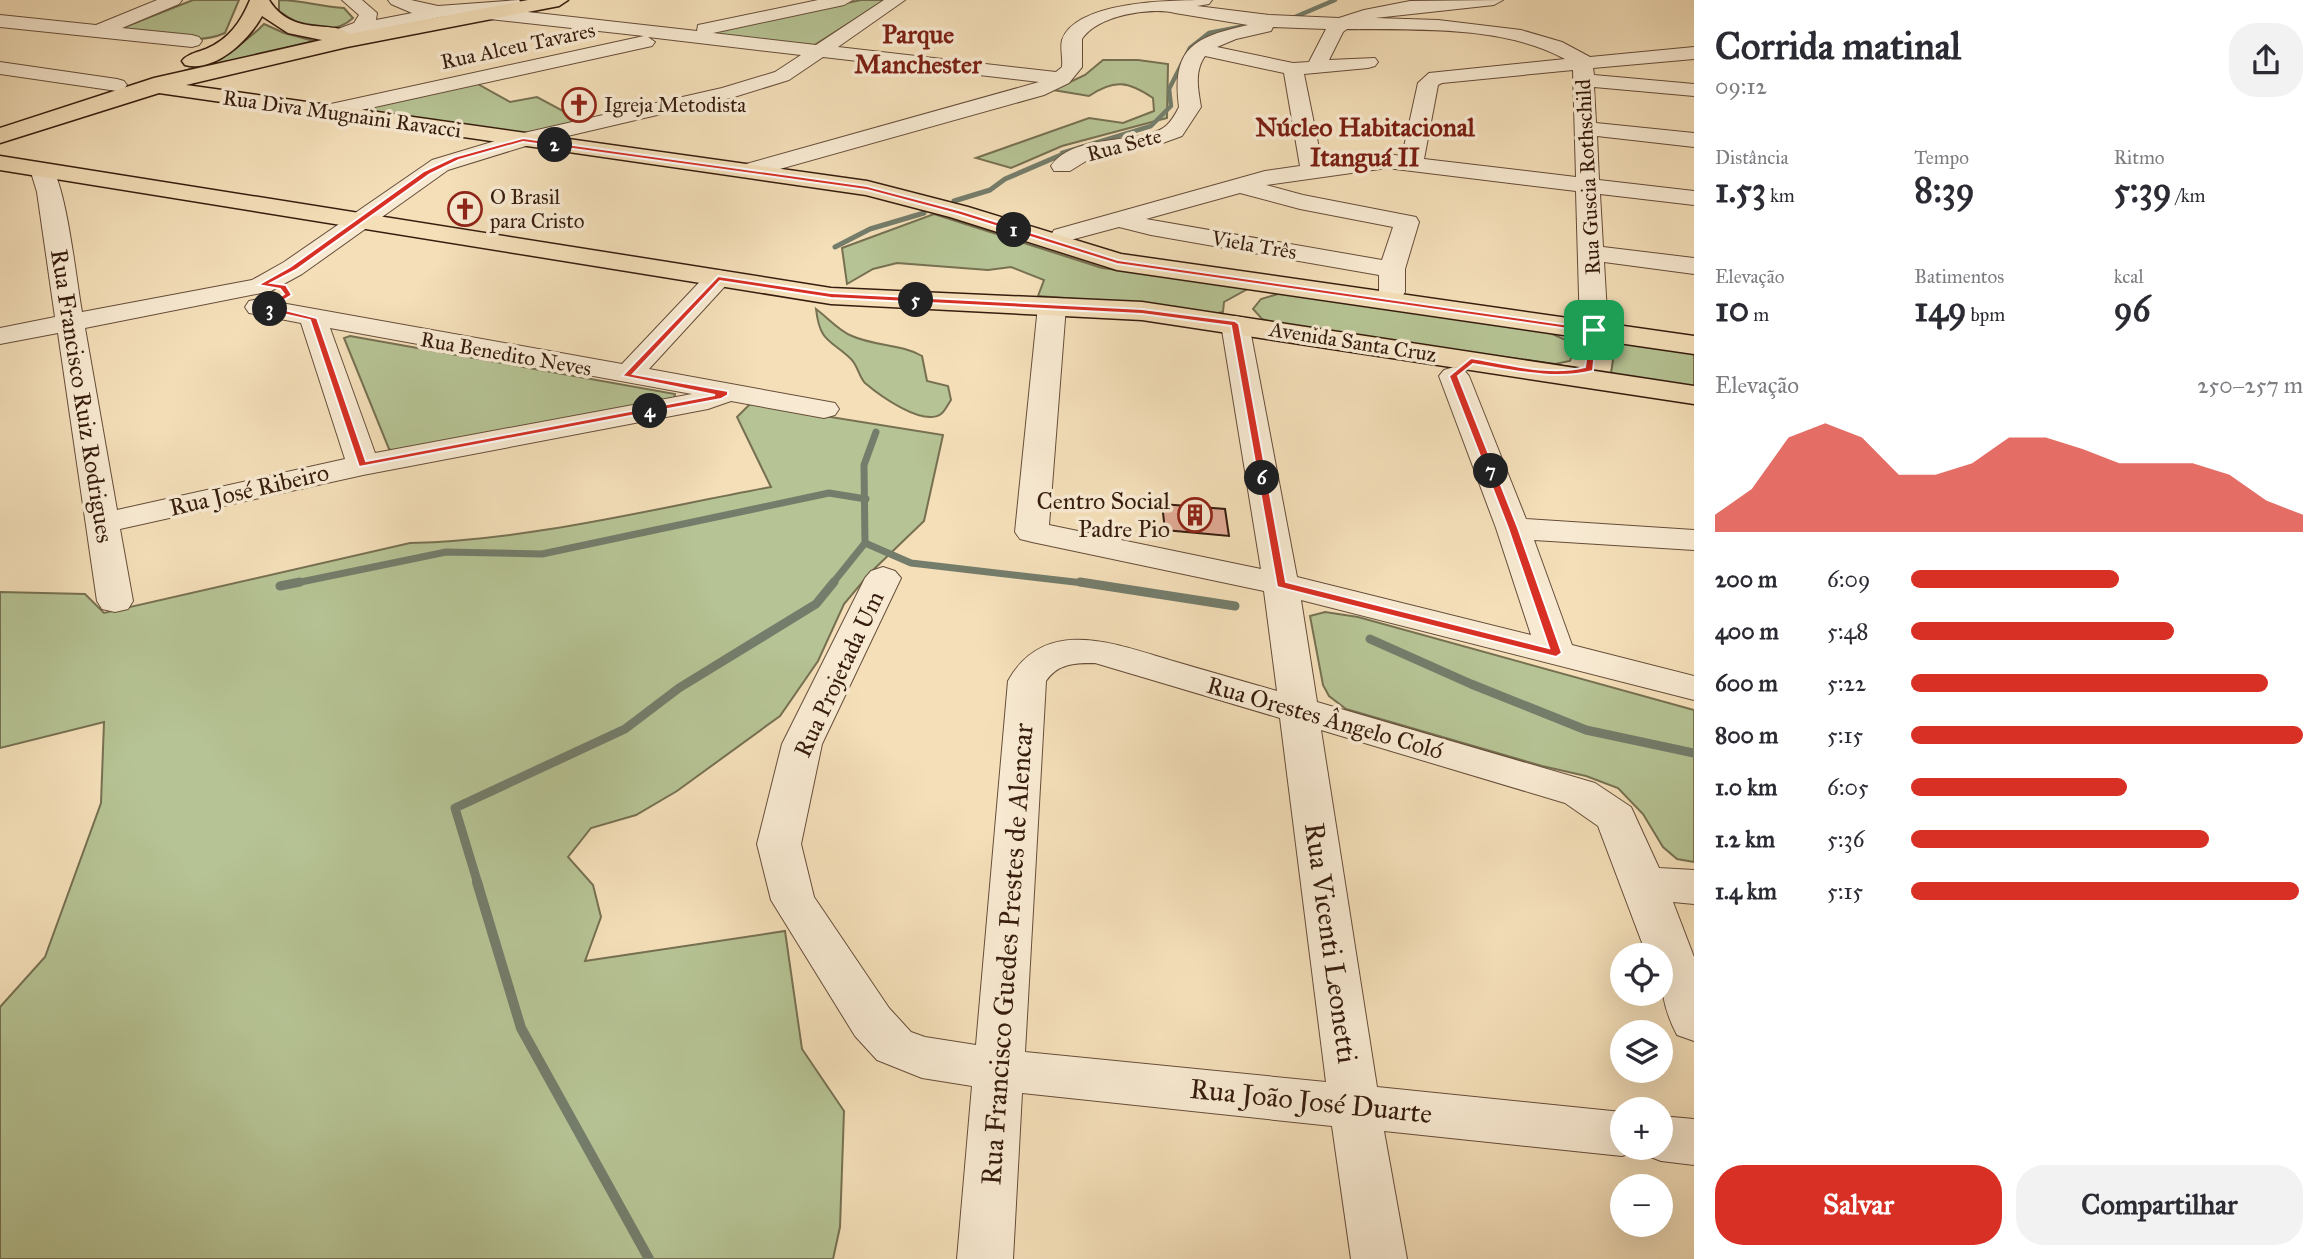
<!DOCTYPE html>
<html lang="pt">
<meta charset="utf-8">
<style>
:root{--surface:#fff;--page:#f2f2f3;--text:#2b2b33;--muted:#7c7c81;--accent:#d93025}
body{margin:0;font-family:"IM FELL Great Primer",serif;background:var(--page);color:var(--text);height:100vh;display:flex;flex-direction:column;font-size:26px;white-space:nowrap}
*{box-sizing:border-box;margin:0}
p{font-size:23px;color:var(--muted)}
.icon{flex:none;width:38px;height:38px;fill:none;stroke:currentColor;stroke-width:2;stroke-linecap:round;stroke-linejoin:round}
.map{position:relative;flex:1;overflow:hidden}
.panel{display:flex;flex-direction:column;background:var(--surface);width:630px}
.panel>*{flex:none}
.fabs{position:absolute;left:1610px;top:943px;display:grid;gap:14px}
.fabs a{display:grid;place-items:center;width:63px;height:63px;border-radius:50%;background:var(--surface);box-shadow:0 7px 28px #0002;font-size:35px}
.pin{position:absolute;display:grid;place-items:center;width:60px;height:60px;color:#fff;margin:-30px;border-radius:14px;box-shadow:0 4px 10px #0006}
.km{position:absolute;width:35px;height:35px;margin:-18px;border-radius:50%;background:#222;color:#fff;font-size:19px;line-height:35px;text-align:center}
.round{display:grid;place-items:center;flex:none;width:74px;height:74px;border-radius:28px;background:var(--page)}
.head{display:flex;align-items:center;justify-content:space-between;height:119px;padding:0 21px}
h1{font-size:38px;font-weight:700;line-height:52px}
.stats{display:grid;grid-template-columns:repeat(3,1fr);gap:10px;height:119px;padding:7px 21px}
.stats div{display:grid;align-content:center}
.stats b{font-size:35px;font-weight:700}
.stats small{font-size:19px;font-weight:400}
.stats p{font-size:19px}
.chart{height:196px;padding:14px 21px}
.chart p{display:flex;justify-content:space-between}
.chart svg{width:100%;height:126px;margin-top:7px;fill:var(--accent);opacity:.7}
.cta{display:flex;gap:14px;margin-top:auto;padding:14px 21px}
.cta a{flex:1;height:80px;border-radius:28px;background:var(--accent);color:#fff;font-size:28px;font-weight:700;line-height:80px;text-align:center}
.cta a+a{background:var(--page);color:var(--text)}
ul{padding:0 21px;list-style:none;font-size:23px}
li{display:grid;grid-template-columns:112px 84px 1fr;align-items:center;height:52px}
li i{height:18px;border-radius:9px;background:var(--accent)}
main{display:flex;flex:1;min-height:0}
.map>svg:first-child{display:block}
.green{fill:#b6c394;stroke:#767051;stroke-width:2}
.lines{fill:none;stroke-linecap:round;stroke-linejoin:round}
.stream-far4{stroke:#747d6b;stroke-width:4.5}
.stream-far3{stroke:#747d6b;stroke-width:5}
.stream-far2{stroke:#747d6b;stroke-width:7}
.stream-far1{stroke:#747d6b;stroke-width:9}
.stream{stroke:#747d6b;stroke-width:10}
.building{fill:#e2ab96;stroke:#361c0e;stroke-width:2}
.minor-casing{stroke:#664d39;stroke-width:2}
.major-casing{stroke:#361c0e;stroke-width:3}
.minor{fill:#f8ead2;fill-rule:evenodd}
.major{fill:#f4dfb9;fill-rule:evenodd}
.route{fill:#d93025;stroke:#fff;stroke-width:2;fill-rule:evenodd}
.labels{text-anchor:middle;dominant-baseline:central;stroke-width:7;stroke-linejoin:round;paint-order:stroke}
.far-street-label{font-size:21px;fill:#361c0e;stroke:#f8ead2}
.far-poi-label{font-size:21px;fill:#361c0e;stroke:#f8ead2;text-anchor:start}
.street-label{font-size:24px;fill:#361c0e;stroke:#f8ead2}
.poi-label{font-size:24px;fill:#361c0e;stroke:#f8ead2;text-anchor:end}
.far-district-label{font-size:26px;font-weight:bold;fill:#7a1f14;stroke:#f8ead2}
.near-street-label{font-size:28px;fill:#361c0e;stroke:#f8ead2}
</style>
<main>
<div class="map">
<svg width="1694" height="1259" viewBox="0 0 1694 1259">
<rect width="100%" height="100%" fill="#f4dfb9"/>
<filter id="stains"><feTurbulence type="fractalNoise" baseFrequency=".00286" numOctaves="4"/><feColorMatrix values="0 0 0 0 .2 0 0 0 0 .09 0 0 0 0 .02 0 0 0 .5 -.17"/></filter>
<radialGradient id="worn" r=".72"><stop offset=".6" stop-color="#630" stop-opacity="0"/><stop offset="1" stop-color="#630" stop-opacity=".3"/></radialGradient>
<g class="green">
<path d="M193 0H239L225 33C194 47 153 34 122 28Z"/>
<path d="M279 0C302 0 321 7 344 8L353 18C332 38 299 26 279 11Z"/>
<polygon points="861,0 885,0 813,46 709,35 709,32"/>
<path d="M264 24 284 33 314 41 165 78C203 65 236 53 264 24Z"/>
<path d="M1103 60H1138L1168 64 1167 118 1062 146 1011 168 976 158 1089 118 1123 123 1154 111 1153 98C1128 81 1114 79 1089 96L1053 90 1085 75Z"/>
<polygon points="476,83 510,102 537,97 580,120 530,134 354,109"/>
<polygon points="934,214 1102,268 1251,287 1224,302 1223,312 1213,314 1129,303 1038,296 1044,280 1011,267 988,270 897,263 873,269 847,284 842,248"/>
<polygon points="1278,294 1300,294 1541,329 1566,340 1573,353 1570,361 1555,364 1288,327 1262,319 1253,309 1261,299"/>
<path d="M816 309C827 317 839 331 852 336 874 346 901 344 922 356L927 381 948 386 951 400C948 404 945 411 941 414 923 427 879 395 865 383 859 377 858 366 851 359 830 339 820 343 816 309Z"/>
<polygon points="350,336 675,394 674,399 395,452 389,449 344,338"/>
<polygon points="1608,341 1694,351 1694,389 1623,378 1611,373 1613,360"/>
<path d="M750 404 943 435 924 521 870 573 844 604 818 661 780 716 677 791 636 815 591 828 568 857 593 885 601 917 585 961 785 931 802 1049 844 1111 840 1227 833 1259H0V1007L45 957 101 803 104 722 0 748V592L85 594 104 613 410 543C531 540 652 509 771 487L737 417Z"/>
<polygon points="1325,612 1358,617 1694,710 1694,862 1677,859 1663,847 1643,814 1618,788 1586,776 1542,766 1346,709 1329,696 1323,685 1310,616"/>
</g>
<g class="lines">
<g class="stream-far4">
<polyline points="1295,17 1335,0"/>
<polyline points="1062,153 1151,126 1171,106 1169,89 1190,48 1209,33 1250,25"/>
</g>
<g class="stream-far3">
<polyline points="954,201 990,190 1005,179 1068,152"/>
<polyline points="835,247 870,229 924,213"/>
</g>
<g class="stream-far2">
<polyline points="865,543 911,563 1092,584"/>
<polyline points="291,584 446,552 542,554 829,493 866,499"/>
<polyline points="832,584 865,543 864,465 876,432"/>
</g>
<g class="stream-far1">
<polyline points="1080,582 1235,606"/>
<polyline points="280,586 300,582"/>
<polyline points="1370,639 1471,684 1586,730 1694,753"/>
<polyline points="478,884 455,808 625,729 679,688 816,604 834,582"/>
</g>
<polyline class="stream" points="477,882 521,1028 649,1259"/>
</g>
<polygon class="building" points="1162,504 1225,509 1229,536 1165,530"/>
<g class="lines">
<g class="minor-casing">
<g id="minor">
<polygon points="157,0 182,0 179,4 122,28 192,35 199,37 202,41 199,45 192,47 0,27 0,15 96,25"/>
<path d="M342 0H362L377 13 376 20 412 13 391 4 388 0H411L438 6 519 0 522 4 519 8 510 10 697 31 698 25 818 0H853L844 5 713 33 816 45 884 0H905L838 47 1056 72 1062 67C1063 58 1060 48 1062 40 1076 0 1176 0 1212 0L1209 4 1197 6 1269 15 1339 18 1364 10 1410 1 1503 0 1494 5 1375 18 1438 20 1521 30 1562 42 1590 57 1694 47V59L1593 68 1594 75 1694 84V96L1594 87 1596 123 1694 133V147L1597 136 1599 180 1694 191V205L1600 194 1603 247 1694 258V274L1604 262 1608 330 1604 336 1594 338 1584 336 1580 330 1576 191 1387 168 1266 185 1303 195 1416 217 1419 222 1405 269V292L1401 298 1392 300 1383 298 1379 292V275L1151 235 1119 227 1063 242 1054 240 1051 235 1054 230 1265 171 1300 166 1284 73 1205 56C1194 72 1198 89 1201 107L1182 136 1160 144 1094 156 1070 171H1054L1051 166C1075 131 1145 146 1167 125 1172 120 1176 113 1179 107 1171 47 1195 37 1248 25L1175 13C1151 7 1098 15 1082 39V67L1069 83 1044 95 755 176H739L735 171 739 166 1039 82 823 57 789 80 734 97 529 145 448 170 302 274 271 291 85 328 117 510 345 459 301 323 249 313 245 307 249 301 259 299 622 364 709 272 718 270 727 272 731 278 727 284 649 369 835 403 839 409 835 415 824 418 731 401 708 409 363 475 120 529 133 601 128 609 115 612 102 609 97 601 58 333 0 344V328L55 317 37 192 30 169 34 164H50C67 188 76 279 82 312L252 280 284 262 432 160 515 135 722 88 775 72 801 55 648 37 655 42 652 46 325 118 317 117 314 112 317 107 644 36 489 19 481 14 440 17 345 39 336 33 338 29 354 23 359 15ZM1273 27 1326 29 1309 62 1293 63 1217 47 1236 39 1271 31ZM1347 29C1418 30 1502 25 1565 59L1429 73 1418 83 1402 156 1387 154 1322 163 1304 74 1368 68 1375 66 1378 62 1375 58 1329 60 1343 32ZM1573 70 1576 177 1424 159 1438 85 1442 83ZM1240 193 1300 209 1393 227 1382 260 1146 219ZM330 328 692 394 375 453Z"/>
<polygon points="0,62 117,79 124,81 127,85 124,89 117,91 0,74"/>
<path d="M1052 298 1062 300 1066 306 1049 525 1261 569 1221 324 1225 318 1235 316 1245 318 1249 324 1297 577 1531 635 1496 528 1439 376 1444 370 1454 367 1464 370 1469 376 1526 519 1694 530V550L1534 540 1572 645 1694 676V700L1301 600 1317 702 1595 783 1631 807 1659 868 1694 870V904L1673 902 1694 957V1041L1677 1035C1662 1006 1661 988 1661 956H1647L1598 826 1565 803 1321 730 1377 1087 1622 1112V1148H1661V1116L1694 1119V1165L1661 1161 1643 1154 1641 1149 1622 1156 1384 1131 1407 1259H1351L1332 1126 1022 1093 1013 1259H957L972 1086 922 1078 877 1060 855 1036 771 900 757 844 782 744 865 578 871 571 883 567 895 571 901 578 822 744 801 844 814 897 889 1008 911 1032 925 1037 976 1045 1008 681C1045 615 1115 644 1173 661 1207 671 1242 681 1277 691L1264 591 1032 542 1020 539 1015 532 1038 306 1042 300ZM1095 663 1280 718 1326 1082 1025 1052 1046 681C1058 663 1076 663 1095 663Z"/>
</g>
</g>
<g class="major-casing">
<g id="major">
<path d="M250 0H269C293 38 333 19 349 34L528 0H568L559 6 347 47 186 85 867 181 968 207 1121 254 1694 336V354L1117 270 950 217 866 195 159 93 0 143V128L154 78 322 40 288 33 262 16C249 40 215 73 185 65L182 61C187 54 198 52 206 49 229 39 241 22 250 0Z"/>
<polygon points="0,156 831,288 1142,302 1694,386 1694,404 1142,320 831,304 0,170"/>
</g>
</g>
<use href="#minor" class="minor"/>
<use href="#major" class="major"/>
</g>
<path class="route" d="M523 138 867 186 962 211 1118 260 1597 329 1593 371C1553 381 1512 370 1473 364L1458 376 1518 528 1562 653 1556 657 1277 587 1231 326 1142 314 831 298 720 281 633 374 728 391V395L721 399 359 467 310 320 256 308V305L272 302 284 294 280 289 258 285 290 267 424 171 454 157ZM523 142 867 190 957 214 1117 264 1590 332 1585 367C1548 376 1507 364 1471 358L1449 376 1508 528 1549 648 1286 582 1239 324 1235 321 1142 309 831 293 718 276 622 376 715 395 366 461 317 318 273 307 292 295 286 285 271 283 296 270 430 174 459 160Z"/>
<defs>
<g id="church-ring" transform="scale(1.75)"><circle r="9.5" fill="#f8ead2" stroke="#8f2418" stroke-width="1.5"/><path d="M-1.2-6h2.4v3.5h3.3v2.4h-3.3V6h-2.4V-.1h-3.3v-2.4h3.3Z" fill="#8f2418"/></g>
<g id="building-ring" transform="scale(1.75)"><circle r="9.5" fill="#f8ead2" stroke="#8f2418" stroke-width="1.5"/><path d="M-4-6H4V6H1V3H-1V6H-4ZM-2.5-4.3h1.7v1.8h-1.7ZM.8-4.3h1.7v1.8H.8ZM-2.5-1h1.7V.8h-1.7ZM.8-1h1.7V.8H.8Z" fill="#8f2418"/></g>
</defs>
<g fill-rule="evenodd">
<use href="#church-ring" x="579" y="105"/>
<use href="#church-ring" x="465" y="209"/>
<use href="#building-ring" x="1195" y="515"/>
</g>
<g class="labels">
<g class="far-street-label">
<text transform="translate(518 46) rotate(-12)">Rua Alceu Tavares</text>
<text transform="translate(342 114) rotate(8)">Rua Diva Mugnaini Ravacci</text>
<text transform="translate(1124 145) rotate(-15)">Rua Sete</text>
<text transform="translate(1588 177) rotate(-93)">Rua Guscia Rothschild</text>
<text transform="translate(1254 245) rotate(10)">Viela Três</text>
<text transform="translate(1353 342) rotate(9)">Avenida Santa Cruz</text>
<text transform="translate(506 354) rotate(10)">Rua Benedito Neves</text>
</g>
<g class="far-poi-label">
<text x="604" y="105">Igreja Metodista</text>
<text x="490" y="197">O Brasil<tspan x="490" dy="24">para Cristo</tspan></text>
</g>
<g class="street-label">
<text transform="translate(82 396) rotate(81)">Rua Francisco Ruiz Rodrigues</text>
<text transform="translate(249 490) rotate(-13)">Rua José Ribeiro</text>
<text transform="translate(839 674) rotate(-65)">Rua Projetada Um</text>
<text transform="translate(1325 718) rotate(16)">Rua Orestes Ângelo Coló</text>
</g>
<g class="poi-label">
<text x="1170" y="501">Centro Social<tspan x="1170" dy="28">Padre Pio</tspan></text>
</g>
<g class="far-district-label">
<text x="918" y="34">Parque<tspan x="918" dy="30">Manchester</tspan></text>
<text x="1365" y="127">Núcleo Habitacional<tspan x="1365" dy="30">Itanguá II</tspan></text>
</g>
<g class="near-street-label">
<text transform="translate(1331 943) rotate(82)">Rua Vicenti Leonetti</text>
<text transform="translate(1007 954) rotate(-86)">Rua Francisco Guedes Prestes de Alencar</text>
<text transform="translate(1311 1101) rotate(6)">Rua João José Duarte</text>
</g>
</g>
<rect width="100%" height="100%" filter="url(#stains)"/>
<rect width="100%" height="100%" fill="url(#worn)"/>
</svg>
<div class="fabs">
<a><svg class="icon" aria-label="locate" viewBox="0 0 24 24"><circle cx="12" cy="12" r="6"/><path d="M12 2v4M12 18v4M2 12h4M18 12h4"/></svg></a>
<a><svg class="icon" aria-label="layers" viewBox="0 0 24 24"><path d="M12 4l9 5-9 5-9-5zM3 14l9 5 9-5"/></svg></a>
<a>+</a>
<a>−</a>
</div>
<div class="pin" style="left:1594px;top:330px;background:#1e9e55"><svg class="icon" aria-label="arrive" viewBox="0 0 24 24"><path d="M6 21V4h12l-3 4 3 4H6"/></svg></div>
<b class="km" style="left:1014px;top:230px">1</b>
<b class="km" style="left:555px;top:145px">2</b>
<b class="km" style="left:270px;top:309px">3</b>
<b class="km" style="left:650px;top:411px">4</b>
<b class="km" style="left:916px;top:300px">5</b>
<b class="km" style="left:1262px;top:478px">6</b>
<b class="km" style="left:1491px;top:471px">7</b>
</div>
<section class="panel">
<div class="head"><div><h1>Corrida matinal</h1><p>09:12</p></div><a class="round"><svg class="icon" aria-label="share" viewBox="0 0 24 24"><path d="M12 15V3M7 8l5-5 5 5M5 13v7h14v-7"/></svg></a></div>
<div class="stats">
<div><p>Distância</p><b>1.53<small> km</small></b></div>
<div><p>Tempo</p><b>8:39</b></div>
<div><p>Ritmo</p><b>5:39<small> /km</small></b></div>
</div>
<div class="stats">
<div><p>Elevação</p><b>10<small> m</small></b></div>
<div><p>Batimentos</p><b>149<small> bpm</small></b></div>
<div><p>kcal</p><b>96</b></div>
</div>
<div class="chart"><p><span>Elevação</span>250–257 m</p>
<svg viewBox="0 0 160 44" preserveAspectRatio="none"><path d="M0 44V38L10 29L20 11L30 6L40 11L50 24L60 24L70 20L80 11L90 11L100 15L110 20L120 20L130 20L140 24L150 33L160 38V44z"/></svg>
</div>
<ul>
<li><b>200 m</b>6:09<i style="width:53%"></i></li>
<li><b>400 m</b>5:48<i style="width:67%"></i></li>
<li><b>600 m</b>5:22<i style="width:91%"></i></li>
<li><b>800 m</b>5:15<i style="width:100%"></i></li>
<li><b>1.0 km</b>6:05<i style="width:55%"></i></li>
<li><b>1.2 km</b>5:36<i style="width:76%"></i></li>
<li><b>1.4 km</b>5:15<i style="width:99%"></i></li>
</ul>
<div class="cta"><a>Salvar</a><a>Compartilhar</a></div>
</section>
</main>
